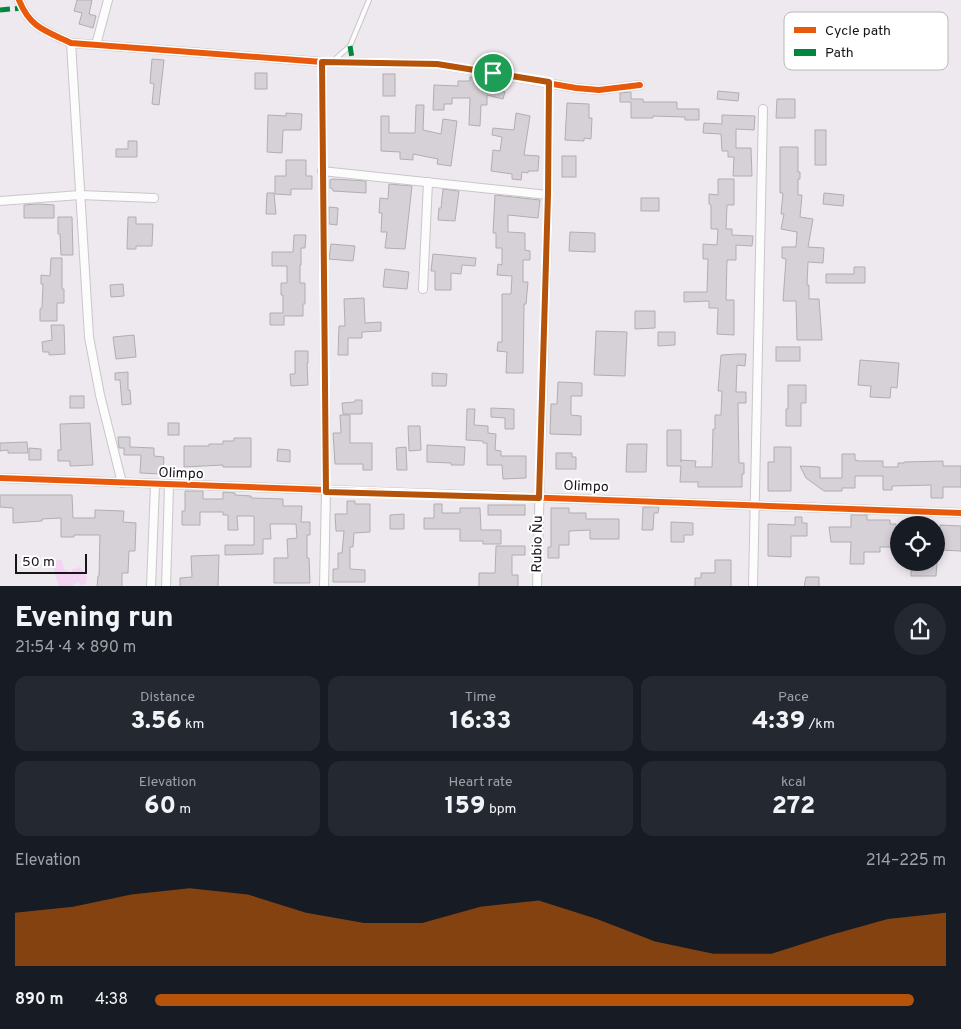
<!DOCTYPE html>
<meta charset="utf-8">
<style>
:root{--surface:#171b24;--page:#242831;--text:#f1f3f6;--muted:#9ea1a6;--accent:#b45309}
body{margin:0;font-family:Overpass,sans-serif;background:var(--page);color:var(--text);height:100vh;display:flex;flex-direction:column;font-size:19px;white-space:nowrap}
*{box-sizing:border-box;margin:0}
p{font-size:16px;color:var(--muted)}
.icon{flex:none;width:28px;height:28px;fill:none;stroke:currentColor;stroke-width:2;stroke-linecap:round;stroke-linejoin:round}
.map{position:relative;height:586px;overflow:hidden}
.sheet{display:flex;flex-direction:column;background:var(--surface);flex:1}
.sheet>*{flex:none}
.buttons{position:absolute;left:890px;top:516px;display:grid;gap:10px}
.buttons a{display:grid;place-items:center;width:55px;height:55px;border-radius:50%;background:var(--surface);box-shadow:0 2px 8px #0003;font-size:25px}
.scale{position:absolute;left:15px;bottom:12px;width:72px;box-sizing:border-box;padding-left:5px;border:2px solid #181418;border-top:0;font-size:14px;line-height:18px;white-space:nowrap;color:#181418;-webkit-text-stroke:4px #fff;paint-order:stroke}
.pin{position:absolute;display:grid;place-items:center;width:42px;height:42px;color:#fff;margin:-21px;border:2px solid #fff;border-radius:50%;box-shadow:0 1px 5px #0007}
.round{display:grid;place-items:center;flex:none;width:52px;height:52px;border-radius:26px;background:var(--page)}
.headline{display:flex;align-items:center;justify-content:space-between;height:85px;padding:0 15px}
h1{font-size:28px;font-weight:800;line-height:38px}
.stats{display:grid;grid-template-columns:repeat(3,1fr);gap:8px;height:85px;padding:5px 15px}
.stats div{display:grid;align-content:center;border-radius:12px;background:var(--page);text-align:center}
.stats b{font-size:25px;font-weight:800}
.stats small{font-size:14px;font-weight:400}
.stats p{font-size:14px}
.chart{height:140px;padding:10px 15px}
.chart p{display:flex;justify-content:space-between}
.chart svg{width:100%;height:90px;margin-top:5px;fill:var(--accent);opacity:.7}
ul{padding:0 15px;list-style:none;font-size:16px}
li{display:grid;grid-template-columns:80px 60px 1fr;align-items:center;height:38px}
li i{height:12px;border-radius:6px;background:var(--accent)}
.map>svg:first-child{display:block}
.green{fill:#f4d4f5}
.building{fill:#d5d1d6;stroke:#b1aeb2}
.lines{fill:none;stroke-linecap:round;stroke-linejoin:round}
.lane-casing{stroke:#cac6ca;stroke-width:6}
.street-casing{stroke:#cac6ca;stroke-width:10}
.lane{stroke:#fcfcfc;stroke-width:4}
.street{stroke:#fcfcfc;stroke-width:8}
.quiet{stroke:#00873e;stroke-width:5;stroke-dasharray:10 5;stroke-linecap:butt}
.cycleway-casing{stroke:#fff;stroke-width:9}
.cycleway{stroke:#e8590c;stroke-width:6}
.route-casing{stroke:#fff;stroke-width:10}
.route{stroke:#b45309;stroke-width:6}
.labels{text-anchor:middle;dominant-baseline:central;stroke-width:4;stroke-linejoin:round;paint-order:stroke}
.street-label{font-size:14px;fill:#181418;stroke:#fff}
.key{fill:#fff;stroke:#bab8ba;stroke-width:1}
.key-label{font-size:14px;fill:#181418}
</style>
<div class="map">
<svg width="961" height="587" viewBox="0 0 961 587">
<rect width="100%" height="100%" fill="#eee9ee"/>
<polygon class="green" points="59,559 62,561 64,569 71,572 73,569 80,567 87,577 86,584 81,585 78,582 72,586 59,586 54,572 53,564"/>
<g class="building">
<polygon points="77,0 92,0 89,14 96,16 93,28 79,24 82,13 74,11"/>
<polygon points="152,59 164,60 159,105 152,104 154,84 150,83"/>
<rect x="255" y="73" width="12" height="16"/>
<rect x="383" y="74" width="12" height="22"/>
<polygon points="470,77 488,78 488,87 505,92 503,99 487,95 487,105 481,105 480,126 469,125 470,98 452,98 452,104 444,104 444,110 433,110 434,85 458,86 458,81 470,81"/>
<polygon points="718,91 739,93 738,101 717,99"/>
<polygon points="631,92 631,99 643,99 643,102 677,102 677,109 699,109 699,120 685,120 685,117 653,116 653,118 631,118 631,102 620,102 620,93"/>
<polygon points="777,99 795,99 795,118 776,118"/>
<polygon points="567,103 589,104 589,118 592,118 591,139 584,138 584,141 565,140"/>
<polygon points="416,105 424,105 423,130 441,134 443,119 457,121 451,166 437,164 438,159 413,154 413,160 400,159 400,152 381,151 381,116 389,116 389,133 415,133"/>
<polygon points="286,113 302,114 301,130 283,130 282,153 267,152 268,115 286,116"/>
<polygon points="516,113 530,116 524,155 539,156 538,171 528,171 528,173 522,172 521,180 512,179 512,174 491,171 493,150 500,151 502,137 492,135 493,128 514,130"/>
<polygon points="722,115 755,116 754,130 736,129 736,148 751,148 752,176 733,176 734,157 728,157 728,151 722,151 721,134 703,133 704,123 722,124"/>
<rect x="815" y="130" width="11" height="35"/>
<polygon points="128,141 137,141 137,157 116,157 116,149 128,149"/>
<polygon points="780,147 798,147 798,172 800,172 800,179 798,179 798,195 802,195 800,217 813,219 808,247 824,248 823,263 808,262 807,285 809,285 809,299 819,299 822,340 797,340 796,301 783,301 786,259 782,258 782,247 796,247 797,232 781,229 784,214 781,214 783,193 780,193"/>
<rect x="562" y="156" width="14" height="21"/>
<polygon points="286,160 306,160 306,176 312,176 312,189 291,189 291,195 275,194 275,176 286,176"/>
<polygon points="333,179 366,181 366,193 333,191 333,189 330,188 330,180"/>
<polygon points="718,179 734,179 734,205 727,205 726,229 732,229 732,235 753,236 752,246 736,245 736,260 727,260 726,300 734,300 734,335 717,334 718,308 709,308 709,301 684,302 684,292 707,292 708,259 703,259 703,244 717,245 718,229 711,229 711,205 709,204 709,194 718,195"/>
<polygon points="389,184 412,186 405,249 385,248 387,232 381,232 382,213 379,213 380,198 388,199"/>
<polygon points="443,189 459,191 455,221 438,220 439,208 441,208"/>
<polygon points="267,193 274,193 276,214 266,214"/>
<polygon points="824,193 844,195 843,206 823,204"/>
<polygon points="495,195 540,200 538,218 508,215 508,232 525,233 525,250 530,251 530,260 523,260 523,282 528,282 526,304 524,304 523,373 506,373 507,352 497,351 498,342 502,342 502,294 511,294 512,276 497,275 498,264 502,265 502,248 496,248 496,233 493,233"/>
<rect x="641" y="198" width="18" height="13"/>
<polygon points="37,204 54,205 54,218 24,218 24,205"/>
<polygon points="329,207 338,208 337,225 329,224"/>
<polygon points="58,217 72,217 73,255 61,255 60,234 58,234"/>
<polygon points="128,217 136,217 136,224 153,224 152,246 136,246 136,249 127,249"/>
<polygon points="570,232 595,233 595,252 569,251"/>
<polygon points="294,235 306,235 305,248 301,248 301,265 300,265 300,283 305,283 305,304 303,304 303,316 284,316 284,325 270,325 270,313 283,313 283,295 281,295 281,283 287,283 287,266 272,266 272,252 293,252"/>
<polygon points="331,244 355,246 353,261 329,259"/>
<polygon points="433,254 476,258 475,266 462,265 461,274 451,273 451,290 435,290 435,271 431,271"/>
<polygon points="51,258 62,258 62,289 64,289 64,303 57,303 57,321 40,321 40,309 42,308 43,284 41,284 41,275 50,276"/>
<polygon points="854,267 865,267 865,283 826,283 826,274 854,274"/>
<polygon points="385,269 409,272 407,289 383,287"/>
<polygon points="123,284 124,296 111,297 110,285"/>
<polygon points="364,298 365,323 381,322 381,331 362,332 362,338 348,338 348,355 338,355 339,326 345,326 344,299"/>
<polygon points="635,311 655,311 655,328 635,329"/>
<polygon points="51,325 64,325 65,354 49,355 49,352 43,352 42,342 52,340"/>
<polygon points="596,331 627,332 625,376 594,375"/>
<polygon points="658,332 675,332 675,345 658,346"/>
<polygon points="134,335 136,357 116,359 113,337"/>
<rect x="776" y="347" width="24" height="14"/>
<polygon points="295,351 308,351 308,363 307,363 308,385 291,386 290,374 295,374"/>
<polygon points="738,354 746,354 745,366 737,365 736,392 746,392 746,403 738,403 739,463 744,463 744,474 742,474 742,487 698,487 698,482 680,482 681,466 667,466 667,430 681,430 681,462 681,460 696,461 695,467 712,467 713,429 715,429 715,415 721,415 722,391 718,391 721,355"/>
<polygon points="860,360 899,363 897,388 891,387 890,398 870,397 871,386 858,385"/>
<polygon points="128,372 128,390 130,390 131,404 122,405 120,380 115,380 115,373"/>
<polygon points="432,373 447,374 446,386 432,386"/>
<polygon points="558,382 582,383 582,396 571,396 571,415 581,416 581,435 550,434 551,404 557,404"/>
<polygon points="788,385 806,385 806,403 801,403 801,426 786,426 786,409 788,409"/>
<rect x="70" y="396" width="14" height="12"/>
<polygon points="355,400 362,400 362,414 343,414 342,403 355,402"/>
<polygon points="491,408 514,409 514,429 505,429 505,418 491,417"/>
<polygon points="467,409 475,409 474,425 488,426 488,433 496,434 495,450 501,451 501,456 526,456 526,478 503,479 502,465 487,465 487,443 483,443 483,441 466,440"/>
<polygon points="340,415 350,415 350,443 372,443 372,470 363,470 363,464 335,464 333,433 341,433"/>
<polygon points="90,423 93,465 70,466 70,461 58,461 58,450 61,450 60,424"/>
<rect x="168" y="423" width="11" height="12"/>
<polygon points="408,426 420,426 421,450 409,451"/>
<polygon points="118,437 130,437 130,447 154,448 154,456 164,457 163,474 140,473 141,455 124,455 124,448 119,448"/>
<polygon points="234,438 251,438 251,467 223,467 223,465 184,467 184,446 209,446 209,444 223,444 223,441 234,441"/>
<polygon points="27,442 28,453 8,453 8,450 0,451 0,443"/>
<polygon points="627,444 647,444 646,472 626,472"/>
<polygon points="427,445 465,447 464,465 451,465 451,463 427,462"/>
<polygon points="406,447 407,470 397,470 396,448"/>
<polygon points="774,447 791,447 791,491 768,491 768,462 774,462"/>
<polygon points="29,448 41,449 41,460 29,460"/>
<polygon points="278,449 290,450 290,462 277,461"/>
<polygon points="556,453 572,453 572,457 576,457 576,469 556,469"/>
<polygon points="842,454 855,454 855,460 859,461 883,461 883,467 898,467 898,463 904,463 904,462 943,461 943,466 961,466 961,487 943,487 943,498 931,498 931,485 892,486 892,490 883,490 883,476 855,476 855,488 842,488 842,491 824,491 806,478 800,466 820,467 820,478 842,478"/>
<polygon points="185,491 203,491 203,499 223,499 223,492 235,493 235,495 251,496 251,498 283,499 283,506 302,506 301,522 310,522 310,535 307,535 307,558 309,558 310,583 274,583 274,558 288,558 287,539 297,538 296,524 270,524 271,539 263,539 263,554 225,555 225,545 254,545 254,516 237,516 238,530 228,530 228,515 223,515 223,512 200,512 200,525 182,525 182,511 185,511"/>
<polygon points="0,495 72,495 73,518 95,518 95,510 124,511 123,522 136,523 135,551 129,551 128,573 122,573 122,587 97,587 98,576 99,576 100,535 74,535 74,537 61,537 61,518 42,519 42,521 13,523 13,508 0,507"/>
<polygon points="347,501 355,501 355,504 370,504 370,532 354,533 353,547 350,547 350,569 365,570 365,582 333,582 333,569 338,569 338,553 342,553 344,531 336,531 335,514 347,514"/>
<polygon points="434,504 442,504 442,513 460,513 460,508 480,508 481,530 501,530 501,544 483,544 483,541 460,541 460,529 424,529 424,518 434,518"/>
<rect x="488" y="505" width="37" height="10"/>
<polygon points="643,507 659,507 658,513 654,513 653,530 642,530"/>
<polygon points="551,508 569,508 569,513 586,513 586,519 619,519 619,539 590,539 590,530 569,531 569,545 559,545 559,558 548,558 548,547 551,547"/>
<polygon points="404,514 404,529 390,529 390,515"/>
<polygon points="851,515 867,515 867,520 890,520 890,524 896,524 896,547 880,547 880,552 864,552 864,564 850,564 851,542 831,542 829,527 851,527"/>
<polygon points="795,517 802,517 802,523 807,523 807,536 791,536 791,557 768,556 768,524 795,525"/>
<polygon points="671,522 693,523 693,535 684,535 684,542 671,542"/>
<polygon points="940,525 961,526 961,551 939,550"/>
<polygon points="496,546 525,546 525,555 512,555 512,575 518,575 518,587 479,587 479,573 495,573"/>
<polygon points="219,555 218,587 180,587 180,578 192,577 191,556"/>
<polygon points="715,560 731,560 731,587 695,587 695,578 701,578 701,573 715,573"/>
<polygon points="911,562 937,562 936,576 911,576"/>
<polygon points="806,577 819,577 819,587 804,587"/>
</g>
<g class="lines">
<g class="lane-casing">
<polyline id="lane" points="333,61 350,46 369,0"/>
</g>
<g class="street-casing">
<g id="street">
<path d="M19 0C30 28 46 31 71 43L322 62 437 64 576 88 599 90 640 85"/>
<polyline points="71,43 89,337 100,395 122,483"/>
<polyline points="96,45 108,0"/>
<polyline points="322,62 326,492 324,587"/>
<polyline points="322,171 548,195"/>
<polyline points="0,201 80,195 154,198"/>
<polyline points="423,289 428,182"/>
<path d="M0 478C320 491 641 500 961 513"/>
<polyline points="151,587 155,485"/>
<polyline points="166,587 169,486"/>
<polyline points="537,587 548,195 549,82"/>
<polyline points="753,587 763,109"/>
</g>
</g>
<use href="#lane" class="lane"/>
<use href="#street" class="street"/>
<g class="quiet">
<polyline points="0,10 22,8"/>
<polyline points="350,46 352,58 356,62"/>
</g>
<g class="cycleway-casing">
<g id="cycleway">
<path d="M19 0C30 28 46 31 71 43L322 62 437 64 576 88 599 90 640 85"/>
<path d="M0 478C320 491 641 500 961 513"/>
</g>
</g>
<use href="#cycleway" class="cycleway"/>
</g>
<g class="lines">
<g class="route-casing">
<polygon id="route" points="322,62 437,64 549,82 548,194 539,498 326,492"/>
</g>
<use href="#route" class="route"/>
</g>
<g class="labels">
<g class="street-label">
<text transform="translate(181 474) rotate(2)">Olimpo</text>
<text transform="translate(586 487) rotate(2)">Olimpo</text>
<text transform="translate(538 544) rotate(-89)">Rubio Ñu</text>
</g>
</g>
<rect x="784" y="12" width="164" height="58" rx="8" class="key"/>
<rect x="794" y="27" width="22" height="6" fill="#e8590c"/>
<rect x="794" y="49" width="22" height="7" fill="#00873e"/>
<g class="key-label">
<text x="825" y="35">Cycle path</text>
<text x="825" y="57">Path</text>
</g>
</svg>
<div class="buttons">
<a><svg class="icon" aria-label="locate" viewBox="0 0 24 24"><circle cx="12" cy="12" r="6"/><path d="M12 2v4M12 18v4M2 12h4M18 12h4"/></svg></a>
</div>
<div class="scale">50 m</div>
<div class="pin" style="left:493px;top:73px;background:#1e9e55"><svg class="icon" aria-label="arrive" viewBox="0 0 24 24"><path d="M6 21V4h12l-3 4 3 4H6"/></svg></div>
</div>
<section class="sheet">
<div class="headline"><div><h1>Evening run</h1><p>21:54 · 4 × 890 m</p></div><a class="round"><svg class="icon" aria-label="share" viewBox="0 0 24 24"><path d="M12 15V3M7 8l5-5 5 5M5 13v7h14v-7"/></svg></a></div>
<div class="stats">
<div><p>Distance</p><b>3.56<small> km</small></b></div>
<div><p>Time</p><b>16:33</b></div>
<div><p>Pace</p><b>4:39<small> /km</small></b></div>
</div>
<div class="stats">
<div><p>Elevation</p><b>60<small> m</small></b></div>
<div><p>Heart rate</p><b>159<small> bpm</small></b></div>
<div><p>kcal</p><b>272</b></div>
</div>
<div class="chart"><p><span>Elevation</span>214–225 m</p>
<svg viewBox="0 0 160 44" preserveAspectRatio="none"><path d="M0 44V18L10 15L20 9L30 6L40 9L50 18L60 23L70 23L80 15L90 12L100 21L110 32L120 38L130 38L140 29L150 21L160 18V44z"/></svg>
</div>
<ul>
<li><b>890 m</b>4:38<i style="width:96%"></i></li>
</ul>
</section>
